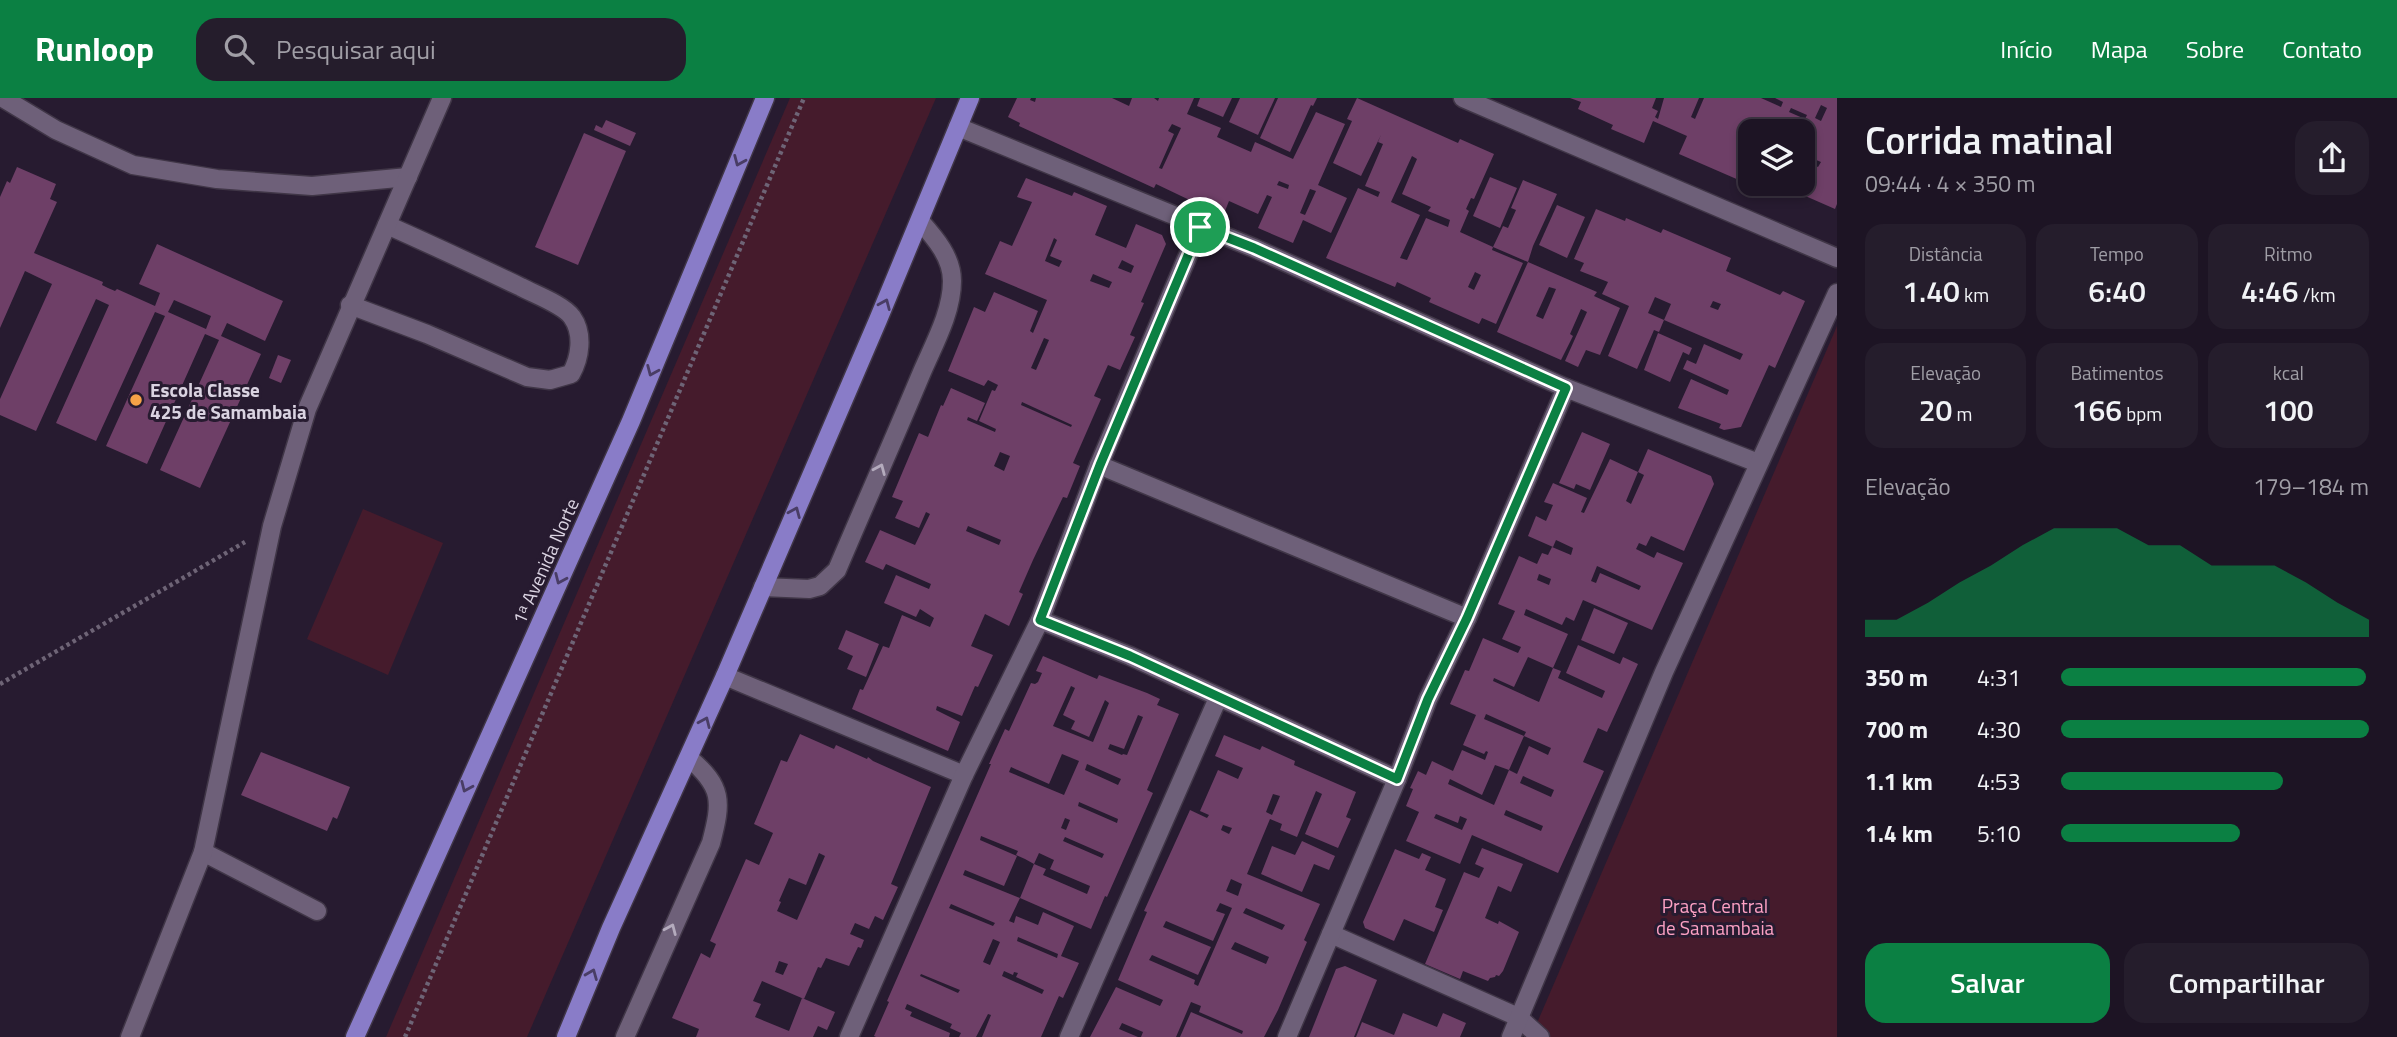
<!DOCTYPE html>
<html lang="pt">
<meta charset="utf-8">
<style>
:root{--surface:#1d1424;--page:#251d2c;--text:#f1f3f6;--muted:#a09ea6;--line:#3b3341;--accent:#0b8043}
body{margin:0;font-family:"Titillium Web",sans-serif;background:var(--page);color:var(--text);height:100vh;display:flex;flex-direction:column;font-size:26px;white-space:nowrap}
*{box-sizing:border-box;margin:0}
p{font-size:23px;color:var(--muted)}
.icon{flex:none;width:38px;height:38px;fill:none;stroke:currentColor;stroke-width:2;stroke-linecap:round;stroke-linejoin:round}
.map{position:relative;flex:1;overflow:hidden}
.drawer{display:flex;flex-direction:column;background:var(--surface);width:560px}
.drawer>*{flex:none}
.controls{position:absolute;left:1738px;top:21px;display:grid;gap:14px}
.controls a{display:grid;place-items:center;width:77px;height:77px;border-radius:14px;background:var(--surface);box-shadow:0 4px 10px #0003,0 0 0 2px var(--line);font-size:35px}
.pin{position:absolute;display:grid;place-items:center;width:60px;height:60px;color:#fff;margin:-30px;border:4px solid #fff;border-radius:50%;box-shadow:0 2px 7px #0007}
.round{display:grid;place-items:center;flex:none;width:74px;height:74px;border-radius:21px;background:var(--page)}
.overview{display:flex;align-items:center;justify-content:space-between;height:119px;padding:0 28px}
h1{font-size:38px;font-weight:600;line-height:52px}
.figures{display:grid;grid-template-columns:repeat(3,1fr);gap:10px;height:119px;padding:7px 28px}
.figures div{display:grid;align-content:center;border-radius:18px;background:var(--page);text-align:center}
.figures b{font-size:30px;font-weight:600}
.figures small{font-size:19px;font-weight:400}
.figures p{font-size:19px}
.chart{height:196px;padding:14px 28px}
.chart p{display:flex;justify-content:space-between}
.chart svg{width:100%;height:126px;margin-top:7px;fill:var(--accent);opacity:.7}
.primary-button{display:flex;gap:14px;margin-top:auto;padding:14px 28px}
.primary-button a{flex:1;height:80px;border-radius:21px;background:var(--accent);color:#fff;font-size:28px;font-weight:600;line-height:80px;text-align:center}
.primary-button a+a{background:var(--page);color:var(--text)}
ul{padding:0 28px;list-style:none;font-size:23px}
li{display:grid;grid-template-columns:112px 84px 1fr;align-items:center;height:52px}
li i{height:18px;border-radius:9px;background:var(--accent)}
header{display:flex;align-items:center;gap:42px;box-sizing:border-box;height:98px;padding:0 35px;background:var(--accent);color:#fff}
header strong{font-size:33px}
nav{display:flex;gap:38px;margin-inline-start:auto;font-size:24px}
.search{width:490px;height:63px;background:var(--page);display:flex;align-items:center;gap:18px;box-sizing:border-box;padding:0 24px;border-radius:21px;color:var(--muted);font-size:26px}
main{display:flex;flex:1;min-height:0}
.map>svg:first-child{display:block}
.green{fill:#451b2c}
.building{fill:#6e3f67;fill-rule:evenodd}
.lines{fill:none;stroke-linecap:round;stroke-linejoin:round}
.minor-casing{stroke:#403647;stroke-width:21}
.major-casing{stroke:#403647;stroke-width:21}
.path{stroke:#6e6476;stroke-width:4.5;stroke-dasharray:3.5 3.5;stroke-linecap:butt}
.minor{stroke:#6e6079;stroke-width:18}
.major{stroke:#897cc8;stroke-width:18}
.oneway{stroke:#493d65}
.oneway2{stroke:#b4abbd}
.route-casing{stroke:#fff;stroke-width:14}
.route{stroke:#0b8043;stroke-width:9}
.poi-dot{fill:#f6a247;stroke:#271b30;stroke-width:2.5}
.labels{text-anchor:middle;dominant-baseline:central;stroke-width:6;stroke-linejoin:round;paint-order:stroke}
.poi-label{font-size:19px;font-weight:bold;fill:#dad3e1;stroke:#271b30;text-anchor:start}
.street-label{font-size:19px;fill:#dad3e1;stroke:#271b30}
.park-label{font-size:19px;fill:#fda1c4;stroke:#271b30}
</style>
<header>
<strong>Runloop</strong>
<div class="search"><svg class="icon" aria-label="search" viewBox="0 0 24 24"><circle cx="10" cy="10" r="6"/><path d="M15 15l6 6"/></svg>Pesquisar aqui</div>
<nav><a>Início</a><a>Mapa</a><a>Sobre</a><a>Contato</a></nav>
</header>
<main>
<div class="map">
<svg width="1837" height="939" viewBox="0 0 1837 939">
<rect width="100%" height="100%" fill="#271b30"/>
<g class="green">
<polygon points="790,0 936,0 527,939 386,939"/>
<polygon points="1837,228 1837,939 1531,939"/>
<polygon points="363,411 443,445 388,577 307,541"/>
</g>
<g class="building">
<path d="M1017 0H1031L1030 2 1035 4 1036 0H1112L1129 8 1132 0H1154L1158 3 1159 0H1194L1187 16 1221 30 1217 39 1251 54 1255 44 1293 61 1316 14 1345 26 1318 87 1347 100 1331 135 1303 122 1293 145 1258 130 1272 99 1267 97 1258 116 1229 103 1223 118 1156 86 1154 90 1019 28 1020 25 1008 19ZM1172 26 1181 30 1162 71 1159 70 1174 36 1168 33ZM1279 83 1289 87 1288 91 1277 87ZM1310 91 1316 93 1305 117 1300 115Z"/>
<polygon points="1200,0 1232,0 1223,19 1197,8"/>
<polygon points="1240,0 1275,0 1258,37 1229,24"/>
<polygon points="1278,0 1317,0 1313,8 1311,7 1290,54 1260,40"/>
<path d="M1357 0 1458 45 1460 41 1494 56 1474 101 1471 100 1466 111 1469 113 1460 134 1493 149 1492 152 1523 165 1496 226 1482 220 1479 226 1429 204 1431 200 1397 184 1395 189 1326 160 1358 90 1378 99 1380 94 1365 88 1383 46 1378 44 1381 37 1361 78 1333 65 1352 23 1347 21ZM1412 58 1417 61 1402 96 1431 109 1428 113 1450 122 1448 129 1426 120 1407 162 1400 160 1420 117 1391 104ZM1475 174 1481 177 1474 192 1468 189Z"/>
<path d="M1570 0H1656L1652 10 1658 13 1655 19 1658 21 1664 0H1699L1691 19 1695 21 1704 0H1761L1781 9 1783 4 1775 0H1837V106L1835 111 1778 86H1802V62L1818 69 1821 64 1802 56V33H1771L1775 25 1769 23 1765 33H1750V80L1748 86 1679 56 1687 38 1653 23 1644 45 1611 31 1613 27 1578 11 1581 4ZM1821 7 1827 10 1821 23 1815 20ZM1791 10 1807 17 1805 21 1789 14Z"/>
<polygon points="606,22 636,35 630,48 594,32 596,27 602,30"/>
<polygon points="584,35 626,53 578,167 535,149"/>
<path d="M17 69 56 86 50 101 57 104 34 155 103 184 102 187 108 190 115 193 117 191 155 208 160 195 139 186 157 146 283 203 265 243 227 225 221 238 261 256 200 390 160 372 219 242 205 236 147 366 106 348 165 218 155 214 96 343 56 325 109 207 96 201 36 333 0 317V301L52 186 25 173 0 230V99L7 83 10 85ZM174 202 211 218 206 231 168 214Z"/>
<polygon points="1490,79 1517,90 1500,130 1473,118"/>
<path d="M1026 80 1072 98 1074 94 1107 108 1095 137 1126 150 1136 126 1162 137 1166 146 1141 204 1144 205 1130 237 1135 239 1120 272 1108 267 1094 298 1101 301 1073 365 1080 368 1067 400 1063 399 1033 462 1019 494 1023 496 1009 528 985 516 971 548 993 557 978 589 975 588 962 618 937 608 936 612 960 624 948 653 852 611 860 591 863 592 883 548 889 550 902 517 930 529 934 520 920 511 916 519 884 505 896 477 929 491 931 486 886 466 883 472 865 464 880 432 915 447 930 416 926 414 919 430 895 420 903 403 892 399 919 335 928 339 941 307 943 308 951 290 985 305 977 323 968 319 967 322 995 334 996 331 979 323 992 292 995 293 998 287 988 282 984 288 948 273 974 209 985 214 994 194 1038 213 1030 233 1033 235 1047 202 985 176 1000 143 1012 148 1032 104 1017 99ZM1054 140 1057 142 1050 158 1062 163 1059 169 1045 163ZM1122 162 1134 168 1131 175 1118 170ZM1093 176 1112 184 1109 190 1090 183ZM1044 240 1049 242 1036 272 1031 270ZM1022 304 1072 327 1071 329 1021 307ZM1000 354 1010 358 1004 373 994 368ZM968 428 1001 442 999 447 966 433Z"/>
<path d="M1523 82 1557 96 1533 148 1528 164 1597 194 1594 198 1620 210 1600 257 1586 252 1578 269 1565 263 1587 214 1581 211 1570 236 1573 238 1561 262 1497 234 1528 164 1493 149 1503 128 1508 130 1516 112 1511 110ZM1549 189 1556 191 1543 221 1536 218Z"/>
<polygon points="1557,107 1585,119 1567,160 1539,147"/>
<path d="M1596 111 1625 123 1626 120 1661 135 1663 131 1731 160 1726 173 1780 197 1783 193 1805 203 1775 270 1769 267 1741 329 1724 332 1719 330 1721 326 1678 310 1691 281 1727 297 1729 292 1683 271 1687 262 1696 266 1704 246 1740 262 1743 256 1664 222 1671 206 1655 199 1648 215 1664 222 1659 234 1654 232 1637 271 1608 258 1629 208 1602 196 1608 184 1580 173 1584 165 1574 161ZM1713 203 1721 206 1718 212 1710 209Z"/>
<polygon points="1658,235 1692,250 1689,257 1683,254 1670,284 1644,272"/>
<polygon points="278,257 291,262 281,285 269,280"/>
<polygon points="1582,334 1610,346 1590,392 1576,386 1574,391 1559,385"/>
<path d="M1648 351 1711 378 1714 386 1684 453 1651 438 1646 448 1639 445 1636 451 1654 460 1657 454 1683 465 1652 532 1583 502 1574 523 1566 519 1562 527 1526 511 1524 517 1568 536 1553 570 1561 573 1558 580 1602 600 1605 593 1566 575 1578 547 1620 566 1623 559 1638 566 1607 634 1598 630 1583 664 1604 673 1558 775 1472 737 1460 766 1406 743 1419 714 1406 708 1413 691 1410 690 1418 673 1426 677 1432 663 1453 673 1462 652 1485 662 1488 654 1486 653 1484 656 1463 647 1476 617 1450 606 1465 572 1469 573 1483 540 1518 555 1521 549 1502 541 1515 513 1498 506 1519 458 1537 466 1542 455 1548 457 1552 449 1571 457 1573 450 1556 442 1553 449 1528 438 1536 418 1546 423 1553 407 1544 404 1553 385 1587 400 1581 414 1584 415 1610 361 1638 374ZM1638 374 1644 377 1631 406 1626 403ZM1597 468 1641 488 1639 492 1600 475 1596 485 1591 483ZM1539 476 1551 481 1549 487 1537 482ZM1528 559 1553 570 1539 604 1493 583 1494 580 1514 589ZM1486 616 1526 634 1524 638 1484 621ZM1524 638 1551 650 1548 657 1529 648 1517 676 1509 672 1494 707 1448 686 1450 681 1482 697 1495 667 1509 672ZM1523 678 1554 692 1551 699 1520 685ZM1506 712 1543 728 1541 733 1504 717ZM1436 716 1458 725 1460 718 1467 721 1462 732 1434 720Z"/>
<polygon points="1594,510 1628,525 1614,556 1581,542"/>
<polygon points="846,532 879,546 866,579 847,571 853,558 838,551"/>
<path d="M1043 558 1097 581 1099 577 1147 595 1160 601 1157 607 1179 616 1147 692 1153 695 1107 799 1105 798 1091 831 1020 800 1034 766 1046 771 1043 777 1087 796 1089 791 1090 788 1050 771 1054 762 1039 755 1034 766 1025 761 1016 757 1018 753 981 738 980 742 1017 758 1004 788 965 772 963 777 1020 800 1009 823 1014 825 1016 818 1038 827 1043 814 1074 828 1061 858 1079 865 1063 900 1059 898 1041 939H982L991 917 988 916 976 939H959L961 935 950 930 952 926 907 906 905 911 912 914 910 918 950 935 949 939H876L874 938 889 904 887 903 991 666H989L1005 631 1009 633 1031 585 1035 586 1038 584 1042 575 1036 573ZM1071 588 1075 590 1063 617 1075 623 1071 631 1089 639 1105 602 1109 605 1093 644 1053 628ZM1138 617 1143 619 1127 657 1123 656 1122 657 1108 651 1110 646 1124 651ZM1062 656 1079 663 1064 697 1009 674 1011 669 1049 686ZM1087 666 1121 681 1118 687 1085 672ZM1079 704 1118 721 1117 725 1078 708ZM1065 720 1070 722 1066 732 1061 730ZM1065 739 1104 756 1102 760 1063 743ZM951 806 995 825 993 828 949 810ZM1018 839 1058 856 1057 860 1017 843ZM993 841 1000 844 990 867 983 864ZM1004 873 1013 877 1014 874 1018 875 1016 879 1044 892 1042 896 1002 878ZM921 876 960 892 958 895 920 878Z"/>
<path d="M800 636 834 651 836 647 867 661 868 659 873 663 931 689 891 786 898 789 883 822 875 818 869 831 855 825 850 836 864 842 861 850 858 849 849 868 826 860 821 870 818 869 804 901 762 883 753 903 761 906 755 919 789 933 802 900 835 914 827 932 818 928 813 939H696L699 931 672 920 701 855 710 860 716 846 710 843 746 761 759 767 773 735 754 726 781 662 787 664ZM819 755 825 758 797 822 777 813 781 804 779 803 789 780 806 787ZM779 863 788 866 783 877 775 874Z"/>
<path d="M1224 637 1260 652 1262 648 1295 663 1294 667 1356 694 1346 719 1351 721 1338 750 1305 736 1322 696 1316 693 1297 739 1280 732 1282 726 1270 721 1247 776 1320 806 1304 842 1307 844 1278 912 1264 939H1180L1191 914 1242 936 1243 933 1199 914 1201 908 1191 904 1176 939H1141L1143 934 1122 925 1119 931 1138 939H1090L1116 889 1160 908 1163 902 1118 882 1147 814 1144 813 1190 712 1207 720 1209 717 1200 713 1218 672 1238 681 1243 670 1215 658ZM1273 696 1280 698 1272 717 1266 714ZM1223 727 1232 730 1229 736 1221 732ZM1231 781 1242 786 1238 798 1226 793ZM1220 805 1232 810 1198 888 1194 886 1195 882 1149 862 1152 857 1198 877 1211 849 1163 829 1166 823 1213 843 1225 816 1216 813ZM1246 810 1285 827 1282 832 1243 815ZM1235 844 1269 859 1266 866 1231 851Z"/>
<polygon points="261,654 350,689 337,721 333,719 327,733 241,697"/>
<polygon points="1302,743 1335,758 1329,772 1314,766 1302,794 1261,776 1272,748 1295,757"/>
<polygon points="1482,750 1523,766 1511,794 1498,788 1485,820 1498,826 1499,823 1519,834 1503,873 1499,878 1496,877 1495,879 1490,880 1488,883 1463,873 1460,881 1425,866 1464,774 1479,780 1484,770 1475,766"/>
<polygon points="1395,751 1419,761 1422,755 1431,759 1425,772 1446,781 1435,809 1443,812 1434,834 1404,821 1394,843 1365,830 1363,824"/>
<polygon points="1345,868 1377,882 1354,939 1309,939 1336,871"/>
<polygon points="1403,915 1437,929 1443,915 1466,925 1460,939 1356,939 1362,924 1394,937"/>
</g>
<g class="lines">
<g class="minor-casing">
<g id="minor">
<polyline points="3,0 56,32 133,67 217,81 312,88 408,79"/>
<polyline points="1463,0 1837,160"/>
<polyline points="958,29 1254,150 1566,290 1758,365"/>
<path d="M350 207 427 236 527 279 550 282 571 276C580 260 584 236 572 219 564 207 534 196 521 189 477 168 432 147 387 127"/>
<polyline points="1099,367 1467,520"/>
<path d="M763 489 809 491 820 488 837 472C865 406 894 341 922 274 934 246 952 214 952 183 952 159 935 140 920 123"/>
<polyline points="1040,522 1130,558 1397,681"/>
<polyline points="725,578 964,677"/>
<polyline points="203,754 317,813"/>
<polyline points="1331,836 1518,919 1540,939"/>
<polyline points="130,939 203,754 272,428 307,311 442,0"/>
<path d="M625 939 711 745C722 703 723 689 689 660"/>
<polyline points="849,939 964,677 1040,522 1099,367 1200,129"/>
<polyline points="1069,939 1218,600"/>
<polyline points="1287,939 1397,681 1428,601 1467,520 1566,290"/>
<polyline points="1511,939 1664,574 1837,195"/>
</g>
</g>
<g class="major-casing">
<g id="major">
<polyline points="355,939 631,323 765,0"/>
<polyline points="566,939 611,830 725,578 878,222 970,0"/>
</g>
</g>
<g class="path">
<polyline points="0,586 245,444"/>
<polyline points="405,939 804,0"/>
</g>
<use href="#minor" class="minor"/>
<use href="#major" class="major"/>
</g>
<defs><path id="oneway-chevron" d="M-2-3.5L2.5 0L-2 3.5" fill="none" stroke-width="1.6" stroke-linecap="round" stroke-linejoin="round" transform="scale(1.75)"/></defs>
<g class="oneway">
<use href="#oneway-chevron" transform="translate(739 63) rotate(113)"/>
<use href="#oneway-chevron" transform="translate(885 206) rotate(-67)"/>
<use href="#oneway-chevron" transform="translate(652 273) rotate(113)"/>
<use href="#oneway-chevron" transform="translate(795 414) rotate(-67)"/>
<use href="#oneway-chevron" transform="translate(560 481) rotate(114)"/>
<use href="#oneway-chevron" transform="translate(705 624) rotate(-66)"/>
<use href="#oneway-chevron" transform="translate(466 689) rotate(114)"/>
<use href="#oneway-chevron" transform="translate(592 876) rotate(-68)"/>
</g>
<g class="oneway2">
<use href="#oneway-chevron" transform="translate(880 371) rotate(-67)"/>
<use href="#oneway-chevron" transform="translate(671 831) rotate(-67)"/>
</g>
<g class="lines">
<g class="route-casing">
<polygon id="route" points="1200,129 1254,150 1566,290 1467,520 1428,601 1397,681 1130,558 1040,522 1100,367"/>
</g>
<use href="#route" class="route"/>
</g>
<circle class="poi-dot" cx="136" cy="302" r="7"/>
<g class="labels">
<g class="poi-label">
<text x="150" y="291">Escola Classe<tspan x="150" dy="22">425 de Samambaia</tspan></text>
</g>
<g class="street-label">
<text transform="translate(545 463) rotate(-66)">1ᵃ Avenida Norte</text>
</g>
<g class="park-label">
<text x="1715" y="807">Praça Central<tspan x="1715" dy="22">de Samambaia</tspan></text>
</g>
</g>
</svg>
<div class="controls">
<a><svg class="icon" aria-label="layers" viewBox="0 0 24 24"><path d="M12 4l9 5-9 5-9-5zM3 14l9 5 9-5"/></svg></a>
</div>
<div class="pin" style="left:1200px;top:129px;background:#1e9e55"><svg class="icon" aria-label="arrive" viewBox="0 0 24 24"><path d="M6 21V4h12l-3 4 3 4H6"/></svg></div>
</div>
<section class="drawer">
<div class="overview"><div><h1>Corrida matinal</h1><p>09:44 · 4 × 350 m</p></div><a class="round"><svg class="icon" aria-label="share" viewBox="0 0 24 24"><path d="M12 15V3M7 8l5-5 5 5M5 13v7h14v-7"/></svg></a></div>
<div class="figures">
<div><p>Distância</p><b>1.40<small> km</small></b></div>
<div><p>Tempo</p><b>6:40</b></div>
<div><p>Ritmo</p><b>4:46<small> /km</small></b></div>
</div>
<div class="figures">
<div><p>Elevação</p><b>20<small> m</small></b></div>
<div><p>Batimentos</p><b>166<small> bpm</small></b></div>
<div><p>kcal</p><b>100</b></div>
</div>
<div class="chart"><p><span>Elevação</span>179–184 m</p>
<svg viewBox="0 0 160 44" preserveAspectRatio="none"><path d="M0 44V38L10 38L20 32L30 25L40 19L50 12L60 6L70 6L80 6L90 12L100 12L110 19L120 19L130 19L140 25L150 32L160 38V44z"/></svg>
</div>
<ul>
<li><b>350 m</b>4:31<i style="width:99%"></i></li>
<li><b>700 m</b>4:30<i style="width:100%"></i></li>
<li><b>1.1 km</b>4:53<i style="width:72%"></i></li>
<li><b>1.4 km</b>5:10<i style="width:58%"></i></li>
</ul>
<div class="primary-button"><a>Salvar</a><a>Compartilhar</a></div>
</section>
</main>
